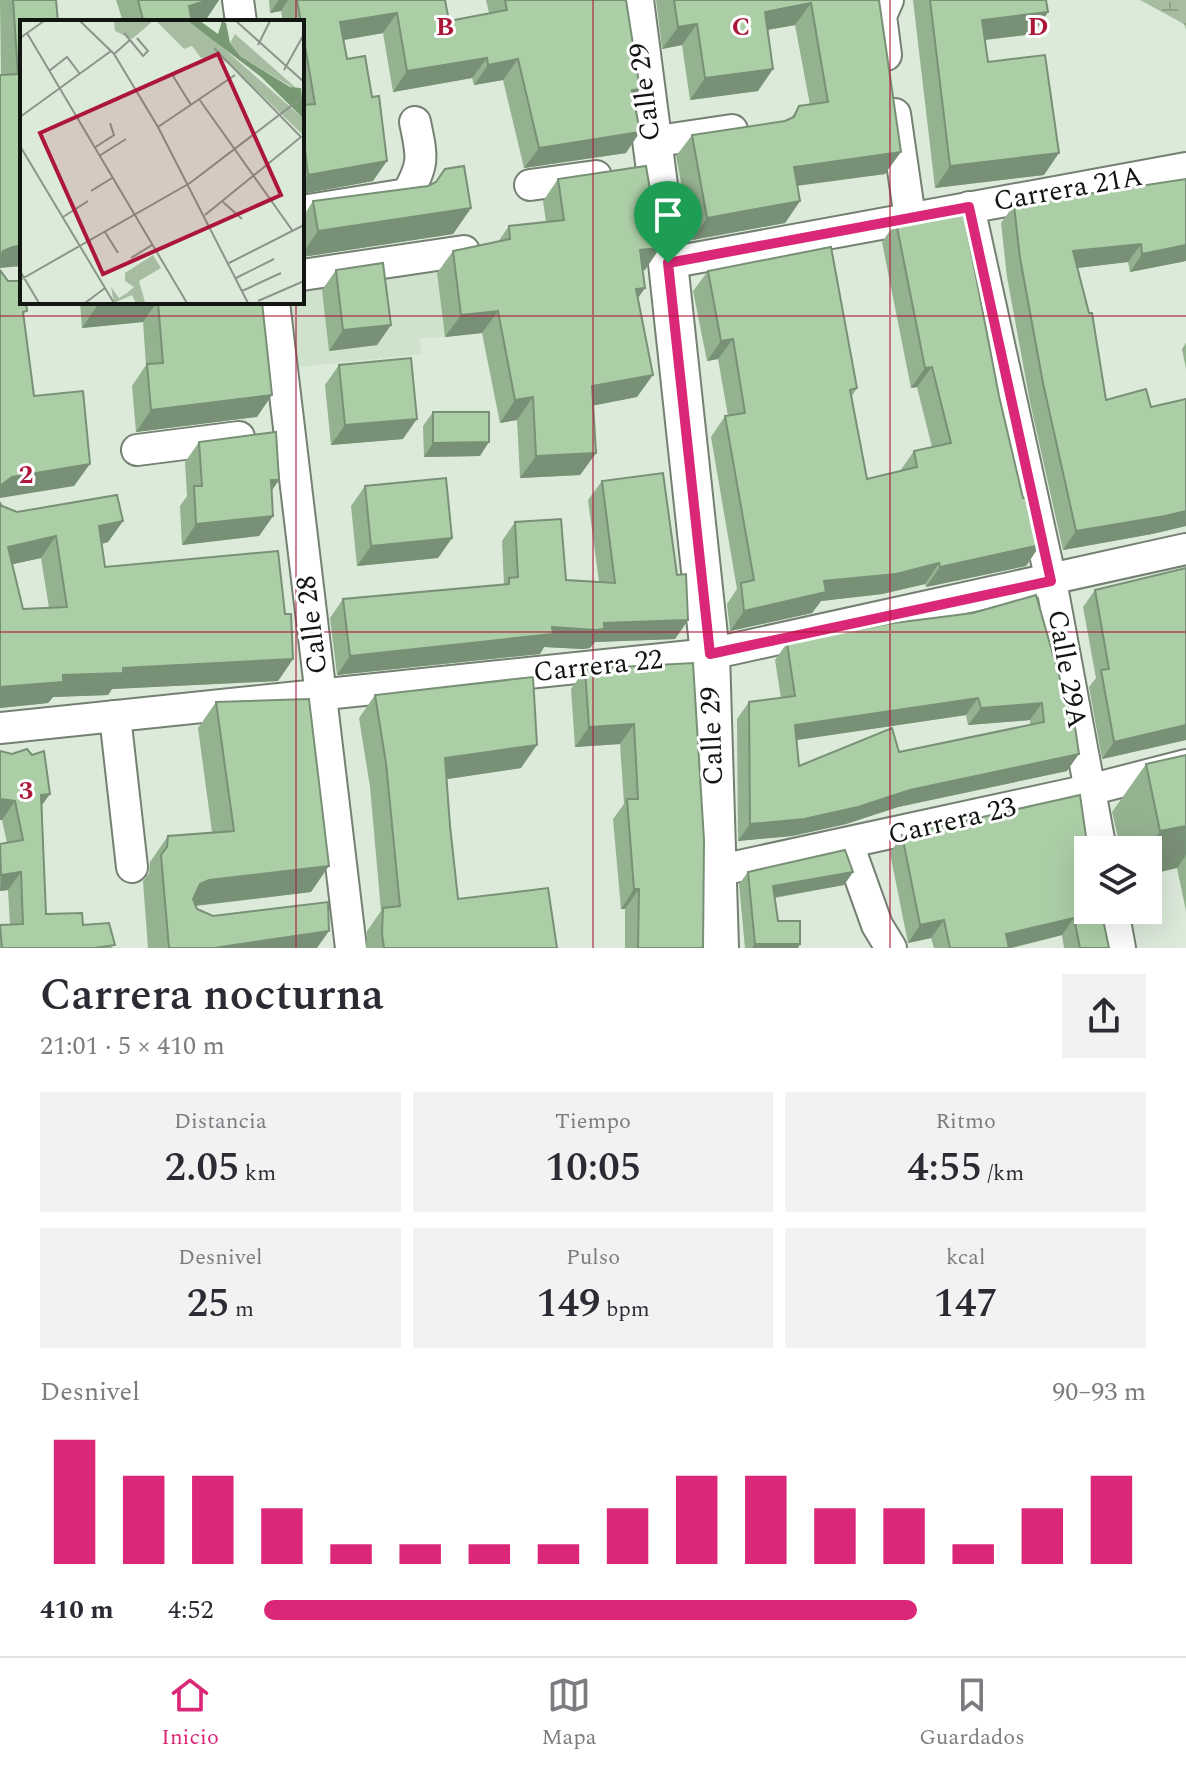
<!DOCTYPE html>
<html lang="es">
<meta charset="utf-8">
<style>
:root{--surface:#fff;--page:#f2f2f3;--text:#2b2b33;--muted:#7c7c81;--line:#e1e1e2;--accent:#db2777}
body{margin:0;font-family:Spectral,serif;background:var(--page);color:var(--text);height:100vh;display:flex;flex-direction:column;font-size:30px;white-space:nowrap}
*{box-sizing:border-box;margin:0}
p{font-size:26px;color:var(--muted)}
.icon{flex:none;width:44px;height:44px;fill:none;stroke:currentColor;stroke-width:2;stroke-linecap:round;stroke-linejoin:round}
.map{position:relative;height:948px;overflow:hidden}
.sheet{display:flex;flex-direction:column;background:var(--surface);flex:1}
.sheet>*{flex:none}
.fabs{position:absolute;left:1074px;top:836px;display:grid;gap:16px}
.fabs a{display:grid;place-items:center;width:88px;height:88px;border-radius:0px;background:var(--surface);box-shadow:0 8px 32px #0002;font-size:40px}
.pin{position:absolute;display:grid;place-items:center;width:68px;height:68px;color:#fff;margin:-82px -34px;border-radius:50% 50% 50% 0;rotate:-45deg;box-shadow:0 0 8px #0007}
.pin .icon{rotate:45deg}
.round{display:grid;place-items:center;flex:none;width:84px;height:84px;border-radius:0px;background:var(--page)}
.summary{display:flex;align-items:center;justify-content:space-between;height:136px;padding:0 40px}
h1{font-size:44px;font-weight:600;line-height:60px}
.figures{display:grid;grid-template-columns:repeat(3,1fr);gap:12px;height:136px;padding:8px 40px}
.figures div{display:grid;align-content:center;border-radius:0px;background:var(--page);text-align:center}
.figures b{font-size:40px;font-weight:600}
.figures small{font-size:22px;font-weight:400}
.figures p{font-size:22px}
.chart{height:224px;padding:16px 40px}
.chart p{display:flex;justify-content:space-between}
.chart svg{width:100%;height:144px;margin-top:8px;stroke:var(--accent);stroke-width:6}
ul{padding:0 40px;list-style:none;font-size:26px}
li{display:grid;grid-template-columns:128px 96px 1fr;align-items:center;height:60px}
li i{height:20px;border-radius:10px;background:var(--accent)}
.dock{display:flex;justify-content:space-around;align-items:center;height:112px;border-top:2px solid var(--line);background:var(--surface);font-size:22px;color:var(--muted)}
.dock a{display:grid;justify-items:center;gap:4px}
.dock .on{color:var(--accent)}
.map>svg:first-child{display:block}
.built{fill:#cfe3cc}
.wetland{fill:url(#wetland-marsh)}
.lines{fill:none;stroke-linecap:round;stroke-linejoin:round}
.minor-casing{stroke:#748072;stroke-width:34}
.major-casing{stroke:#748072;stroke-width:42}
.minor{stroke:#fff;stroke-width:30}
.major{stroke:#fff;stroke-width:38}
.wall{fill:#94b190;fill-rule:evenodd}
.shaded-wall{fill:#789075}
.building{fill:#accea7;stroke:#789075;stroke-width:2;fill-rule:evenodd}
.route-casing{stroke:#fff;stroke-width:16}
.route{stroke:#db2777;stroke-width:10}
.grid{fill:none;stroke:#ac1739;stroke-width:2;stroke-opacity:0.55}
.labels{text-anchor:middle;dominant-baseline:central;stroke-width:6;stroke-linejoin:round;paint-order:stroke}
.street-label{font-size:28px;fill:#111610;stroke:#fff}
.inset-road{fill:none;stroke:#8b9589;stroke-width:2}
.view{fill:#ac1739;fill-opacity:0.15;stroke:#ac1739;stroke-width:4}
.inset-edge{fill:none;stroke:#111610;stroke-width:4}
.grid-label{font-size:26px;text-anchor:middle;font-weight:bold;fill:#ac1739;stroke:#fff;stroke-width:6;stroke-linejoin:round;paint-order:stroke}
</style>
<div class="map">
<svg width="1186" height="948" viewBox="0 0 1186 948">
<defs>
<pattern id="wetland-marsh" width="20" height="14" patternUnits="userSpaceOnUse" patternTransform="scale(2)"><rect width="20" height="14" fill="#a6bda2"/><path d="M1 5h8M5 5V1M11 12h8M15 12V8" fill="none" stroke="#8ea28a"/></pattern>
</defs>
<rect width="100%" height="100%" fill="#dceada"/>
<polygon class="built" points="437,268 445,337 419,338 422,354 299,367 290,302 302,302 302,288"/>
<polygon class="wetland" points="1140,0 1186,0 1186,30 1184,24"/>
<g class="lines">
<g class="minor-casing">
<g id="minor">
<polyline points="238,0 241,22"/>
<polyline points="886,55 881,16 888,0"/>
<polyline points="895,114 910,218"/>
<polyline points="651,142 732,130"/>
<polyline points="530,185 596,176"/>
<polyline points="969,207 1051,581 1101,850"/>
<path d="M302 211 407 194C425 163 422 156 415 122"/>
<polyline points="668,263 1186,168"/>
<polyline points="302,275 464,251"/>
<polyline points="274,302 351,948"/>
<polyline points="137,450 239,437"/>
<polyline points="115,716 132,867"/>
<polyline points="0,728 710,654 1186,549"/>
<polyline points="848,844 877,925 891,948"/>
<polyline points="716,871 1089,790 1186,765"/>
<polyline points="1113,910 1120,948"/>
</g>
</g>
<g class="major-casing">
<polyline id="major" points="634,0 668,263 710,654 719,948"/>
</g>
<use href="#minor" class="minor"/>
<use href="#major" class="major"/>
</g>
<g class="wall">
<polygon points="0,0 56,0 22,22 22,266 19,265 1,75"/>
<polygon points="116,0 219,0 207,18 192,22 123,22"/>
<polygon points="269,0 445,0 449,21 489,13 486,0 626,0 634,98 626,153 524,168 503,80 474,85 472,78 393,92 383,33 344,40 373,181 302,194 302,22 283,22 281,11 270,13"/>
<polygon points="656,0 879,0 885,174 797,186 800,201 785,223 692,240 676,156 692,135 785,121 791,118 799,106 810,105 795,25 767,30 758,91 690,100 682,45 662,49"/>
<polygon points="913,0 1046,0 1048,12 1033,34 985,40 988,62 1044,175 935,188"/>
<polygon points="558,179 645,270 643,270 645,288 638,298 637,397 593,405 596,453 580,475 520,478 517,420 500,423 482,333 445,337 437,273 453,251 498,242 509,226 546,222 543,201"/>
<polygon points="1186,179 1186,261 1130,272 1128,262 1077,268 1106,400 1151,407 1186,399 1186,526 1152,534 1063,550 1030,402 1007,277 1001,223 1014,205"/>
<polygon points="313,201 471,208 453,234 302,257 302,218"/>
<polygon points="896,222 999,396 1023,498 1040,545 1026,566 926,587 925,584 882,594 821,601 812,613 730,631 727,604 737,589 711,437 725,416 728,416 718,359 707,361 693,291 708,271 857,388 852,396 867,479 900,471 914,451 932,447 917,387 911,388 882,242"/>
<polygon points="336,270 391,325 377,345 329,351 322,290"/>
<polygon points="80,302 262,302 257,417 136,432 132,386 146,365 143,322 82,328"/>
<polygon points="1186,343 1186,369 1182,349"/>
<polygon points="339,365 403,439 331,445 325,385"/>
<polygon points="433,412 480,456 424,457 423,426"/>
<polygon points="199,442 279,480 272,490 273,516 259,536 182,545 180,506 187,496 185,462"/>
<polygon points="602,481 677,575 688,620 675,639 595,642 590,648 583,649 544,647 540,654 337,675 330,618 343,599 504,585 502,541 515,522 566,580 599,582 588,500"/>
<polygon points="365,486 452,538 438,558 357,566 351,506"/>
<path d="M0 503 2 506 17 512 123 521 108 542 102 544 105 567 285 614 293 659 278 681 112 689 108 695 53 697 48 703 0 708ZM41 558 49 608 23 609 12 564Z"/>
<polygon points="1186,568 1186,740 1102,759 1089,687 1096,678 1083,607 1095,590"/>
<path d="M1036 595 1067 771 898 807 846 824 792 836 738 841 737 719 749 702 781 698 775 660 787 643 973 613ZM966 715 968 725 1030 720V725L899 752 799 766 797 740Z"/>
<polygon points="693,663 703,948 625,948 625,909 621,909 613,819 624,804 620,744 575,747 571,689 585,669"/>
<polygon points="375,695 521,768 446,779 458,899 557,948 366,948 367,931 381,911 370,787 359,718"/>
<polygon points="216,702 311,892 196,906 197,909 213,916 317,948 148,948 143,881 149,873 150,862 168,836 212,832 198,728"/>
<polygon points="0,751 42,805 46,914 83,925 113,948 0,948 0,925 10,925 8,890 0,891 0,844 7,843 2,820"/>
<polygon points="1186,755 1186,911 1177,868 1148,850 1121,850 1112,812 1146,764"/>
<polygon points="902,835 1088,850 1109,948 1064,948 1062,935 1011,948 934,948 931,938 908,943 890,853"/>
<polygon points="748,872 853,872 844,885 775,898 778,921 798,948 745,948 739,884"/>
</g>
<g class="shaded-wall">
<polygon points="209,0 219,0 207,18 192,22 189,6"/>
<polygon points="279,0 288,0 281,11 270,13"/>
<polygon points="811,3 795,25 750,33 765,12"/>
<polygon points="1048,12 1033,34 967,42 982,20"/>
<polygon points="397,13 383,33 326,43 340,22"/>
<polygon points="697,24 682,45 662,49 678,27"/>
<polygon points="487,58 472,78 393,92 407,71"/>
<polygon points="518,59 503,80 474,85 488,65"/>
<polygon points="773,69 758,91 690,100 705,78"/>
<polygon points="640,89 626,109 632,90"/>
<polygon points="640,132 626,153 524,168 539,148"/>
<polygon points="901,152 885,174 778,188 794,167"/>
<polygon points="1059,153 1044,175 935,188 950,166"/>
<polygon points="387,161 373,181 302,194 302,184 308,175"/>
<polygon points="800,201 785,223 692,240 707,218"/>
<polygon points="471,208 453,234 302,257 302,254 318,231"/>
<polygon points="1141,244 1128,262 1060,270 1073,251"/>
<polygon points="22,245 22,266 0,268 0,256 3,251 13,247"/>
<polygon points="1186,245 1186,261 1130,272 1142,254"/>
<polygon points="660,248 645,270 625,272 640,250"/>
<polygon points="645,288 629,310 636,289"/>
<polygon points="141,302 157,302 143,322 82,328 97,306"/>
<polygon points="498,311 482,333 445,337 461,315"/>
<polygon points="391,325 377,345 329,351 343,330"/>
<polygon points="733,339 718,359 707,361 721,341"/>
<polygon points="932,367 917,387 911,388 925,368"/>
<polygon points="653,375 637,397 576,409 592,386"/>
<polygon points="272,395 257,417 136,432 151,410"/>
<polygon points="533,397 517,420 500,423 515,400"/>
<polygon points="417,419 403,439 331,445 345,425"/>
<polygon points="489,442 480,456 424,457 433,443"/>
<polygon points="596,453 580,475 520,478 536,456"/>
<polygon points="90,464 74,486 0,498 0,486 12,477"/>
<polygon points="271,480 279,480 265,500"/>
<polygon points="1186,511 1186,526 1152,534 1063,550 1076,531"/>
<polygon points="273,516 259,536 182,545 196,524"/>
<polygon points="123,521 108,542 84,548 99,526"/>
<polygon points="56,536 41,558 0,567 8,547"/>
<polygon points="452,538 438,558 357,566 371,546"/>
<polygon points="1040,545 1026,566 926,587 940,567"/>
<polygon points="939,563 925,584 882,594 821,601 812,613 730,631 744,611 824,581"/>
<polygon points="688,620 675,639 595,642 590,648 583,649 544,647 540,654 337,675 350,656 552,627 604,623"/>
<polygon points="293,659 278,681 112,689 108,695 53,697 48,703 0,708 0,687 63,675 123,668"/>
<polygon points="978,698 966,715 783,742 795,725"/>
<polygon points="1042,703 1030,720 968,725 981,708"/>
<polygon points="634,724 620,744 575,747 589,727"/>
<polygon points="1186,725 1186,740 1102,759 1114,742"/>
<polygon points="537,745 521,768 428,782 445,758"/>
<polygon points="1079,754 1067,771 898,807 846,824 792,836 738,841 750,824"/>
<polygon points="50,794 37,812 41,795"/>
<polygon points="0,799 15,801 2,820 0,820"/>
<polygon points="1186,826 1186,855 1177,868 1148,875 1147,850 1160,831"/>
<polygon points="329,866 311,892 191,906 200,884 209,880"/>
<polygon points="21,872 8,890 0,891 1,875"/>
<polygon points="853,872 844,885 764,899 773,886"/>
<polygon points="634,889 639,889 625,909 621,909"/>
<polygon points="1074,918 1062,935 1011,948 997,948 1006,934"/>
<polygon points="944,920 931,938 908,943 920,925"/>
<polygon points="329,931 317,948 214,948"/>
<polygon points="755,944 800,944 798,948 752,948"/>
</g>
<g class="building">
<polygon points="13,0 56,0 58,22 22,22 22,245 13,247 3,251 0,259 0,75 18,74"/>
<polygon points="138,0 209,0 189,6 192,22 132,22 143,20"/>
<polygon points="297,0 445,0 449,21 507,10 505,0 626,0 640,89 632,90 640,132 539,148 518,59 488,65 487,58 407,71 397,13 340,22 347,59 365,56 372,97 379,96 387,161 308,175 302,124 302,105 315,104 302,28 302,22 301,22"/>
<polygon points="674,0 879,0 901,152 794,167 800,201 707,218 692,135 785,121 794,117 799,106 828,102 811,3 765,12 773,69 705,78 697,24 678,27"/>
<polygon points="930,0 1046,0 1048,12 982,20 988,62 1045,55 1059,153 950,166"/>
<polygon points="464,166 471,208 318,231 313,201 428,186 436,182 445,169"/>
<polygon points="646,166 660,248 640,250 645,288 636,289 653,375 592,386 596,453 536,456 533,397 515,400 498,311 461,315 453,251 510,239 509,226 564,220 558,179"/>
<polygon points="1186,179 1186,245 1142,254 1141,244 1073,251 1089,313 1092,313 1106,400 1146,389 1151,407 1186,399 1186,511 1165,516 1076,531 1043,383 1020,258 1014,205"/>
<polygon points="963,209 999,396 1023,498 1033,496 1040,545 940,567 939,563 896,574 824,581 826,592 744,611 741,583 754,580 725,416 745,413 733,339 721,341 708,271 831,247 857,388 850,390 867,479 917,467 914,451 951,443 932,367 925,368 896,222"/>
<polygon points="383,263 391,325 343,330 336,270"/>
<polygon points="0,270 8,281 22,281 22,302 26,302 27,311 23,312 34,396 83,391 90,464 12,477 0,486"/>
<polygon points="97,302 141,302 97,306"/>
<polygon points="158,302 262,302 272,395 151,410 147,364 163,363"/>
<polygon points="411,358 417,419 345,425 339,365"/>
<polygon points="433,412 489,412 489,442 433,443"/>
<polygon points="276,432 279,480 271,480 273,516 196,524 194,486 202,486 199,442"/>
<polygon points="663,473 677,575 686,574 688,620 604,623 604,629 596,630 552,627 553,634 350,656 343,599 509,584 509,578 518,577 515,522 561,519 566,580 615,583 602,481"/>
<polygon points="446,478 452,538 371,546 365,486"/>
<path d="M117 495 123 521 99 526 105 567 278 551 285 614H291L293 659 123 668V673L63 675V682L0 687V503L2 506 17 512ZM56 536 67 607 23 609 8 547Z"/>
<polygon points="1186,568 1186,725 1114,742 1101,670 1109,669 1095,590"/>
<path d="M1036 595 1070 714 1073 713 1079 754 910 790 858 807 804 819 750 824 749 702 795 696 787 643 886 624 973 613ZM978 698 981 708 1042 703 1044 722 899 752 892 728 799 766 795 725Z"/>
<polygon points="693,663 704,840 703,948 638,948 639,889 634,889 627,799 638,799 634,724 589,727 585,669"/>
<polygon points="533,677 537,745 445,758 450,826 458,899 548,888 557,948 384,948 382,934 383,908 400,906 386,763 375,695"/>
<polygon points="309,699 329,866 209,880 200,884 193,899 197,909 213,916 328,902 329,931 214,948 169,948 161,855 167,847 168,836 234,831 216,702"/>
<polygon points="27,749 32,755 44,751 50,794 41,795 46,914 82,913 83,925 109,923 115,945 94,948 2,948 0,925 23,924 21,872 1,875 0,844 23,840 15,801 0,799 0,751 12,754"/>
<polygon points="1186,755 1186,826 1160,831 1146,764"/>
<polygon points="1080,795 1088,850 1088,910 1101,910 1109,948 1080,948 1074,918 1006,934 1009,948 950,948 944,920 920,925 902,835"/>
<polygon points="845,850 853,872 773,886 778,921 800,921 800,944 755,944 748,872"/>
</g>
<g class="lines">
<g class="route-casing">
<polygon id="route" points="969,207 1051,581 710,654 668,263"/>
</g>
<use href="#route" class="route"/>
</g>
<path class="grid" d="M296 0V22M593 0V948M890 0V948M296 302V948M0 316H1186M0 632H1186"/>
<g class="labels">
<g class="street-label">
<text transform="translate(645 92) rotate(-97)">Calle 29</text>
<text transform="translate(1068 189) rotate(-10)">Carrera 21A</text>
<text transform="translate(312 625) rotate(-97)">Calle 28</text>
<text transform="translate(598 666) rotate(-6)">Carrera 22</text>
<text transform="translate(1067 669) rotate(80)">Calle 29A</text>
<text transform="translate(712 736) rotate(-92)">Calle 29</text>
<text transform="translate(952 821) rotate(-13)">Carrera 23</text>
</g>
</g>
<g transform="translate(20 20)">
<rect width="284" height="284" fill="#dceada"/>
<path d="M133 235 141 248 119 261 125 282 116 283 112 275 94 283 91 267 99 278 107 273 114 267 105 261V253Z" fill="#a6bda2"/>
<path d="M94 1H133L112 19 95 11ZM136 1H168L194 20 284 99V116L215 49 199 37 181 38 172 26 164 29ZM215 14 275 67V69L220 36 210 23Z" fill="#a6bda2"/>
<path d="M168 1H180L198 14 202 1 206 3 210 23 220 36 270 67 281 68 284 99 240 56Z" fill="#779872"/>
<path class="inset-road" d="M60 1 94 34 138 107 228 283M216 1 284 62M7 13 167 283M0 18 24 1M110 20 123 36 128 31 117 18M238 25 250 1M94 34 110 20 104 13M161 49 153 56 171 85M264 50 284 14M29 51 47 37 60 54M179 79 272 210M0 97 91 31M138 107 215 55M0 126 94 283M74 128 94 115 90 103M79 136 106 119M71 171 92 158M203 182 222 199M185 195 281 117 194 28M43 197 68 181M85 212 98 233M111 238 132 225M209 243 284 205M0 251 19 283M216 258 254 239M0 260 170 163 284 76M222 271 261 253M238 281 284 261M65 283 85 268"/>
<path class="view" d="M198 34 261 175 83 254 20 113Z"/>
<rect width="284" height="284" class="inset-edge"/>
</g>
<g class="grid-label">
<text x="445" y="35">B</text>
<text x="741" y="35">C</text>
<text x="1038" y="35">D</text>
<text x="26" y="483">2</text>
<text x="26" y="799">3</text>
</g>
</svg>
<div class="fabs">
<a><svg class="icon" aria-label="layers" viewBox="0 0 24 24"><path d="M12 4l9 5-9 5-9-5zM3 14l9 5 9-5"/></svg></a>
</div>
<div class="pin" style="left:668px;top:263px;background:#1e9e55"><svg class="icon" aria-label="arrive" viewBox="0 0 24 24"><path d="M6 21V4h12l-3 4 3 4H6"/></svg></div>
</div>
<section class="sheet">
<div class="summary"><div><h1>Carrera nocturna</h1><p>21:01 · 5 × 410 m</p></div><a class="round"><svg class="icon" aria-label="share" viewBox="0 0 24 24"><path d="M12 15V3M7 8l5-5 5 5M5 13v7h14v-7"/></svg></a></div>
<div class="figures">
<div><p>Distancia</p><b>2.05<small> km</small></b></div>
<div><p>Tiempo</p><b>10:05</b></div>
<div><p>Ritmo</p><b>4:55<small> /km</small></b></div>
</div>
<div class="figures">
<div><p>Desnivel</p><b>25<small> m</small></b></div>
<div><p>Pulso</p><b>149<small> bpm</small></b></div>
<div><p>kcal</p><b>147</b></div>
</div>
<div class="chart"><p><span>Desnivel</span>90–93 m</p>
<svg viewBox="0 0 160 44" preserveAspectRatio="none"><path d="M5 44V6M15 44V17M25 44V17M35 44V27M45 44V38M55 44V38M65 44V38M75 44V38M85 44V27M95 44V17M105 44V17M115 44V27M125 44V27M135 44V38M145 44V27M155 44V17"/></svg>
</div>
<ul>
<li><b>410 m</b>4:52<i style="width:74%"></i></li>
</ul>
</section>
<nav class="dock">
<a class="on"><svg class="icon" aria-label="home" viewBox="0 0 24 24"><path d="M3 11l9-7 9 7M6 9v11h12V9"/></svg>Inicio</a>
<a><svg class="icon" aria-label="map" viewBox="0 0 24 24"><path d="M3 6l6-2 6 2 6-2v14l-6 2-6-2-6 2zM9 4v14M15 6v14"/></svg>Mapa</a>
<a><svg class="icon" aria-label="saved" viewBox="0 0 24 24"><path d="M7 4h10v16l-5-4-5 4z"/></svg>Guardados</a>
</nav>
